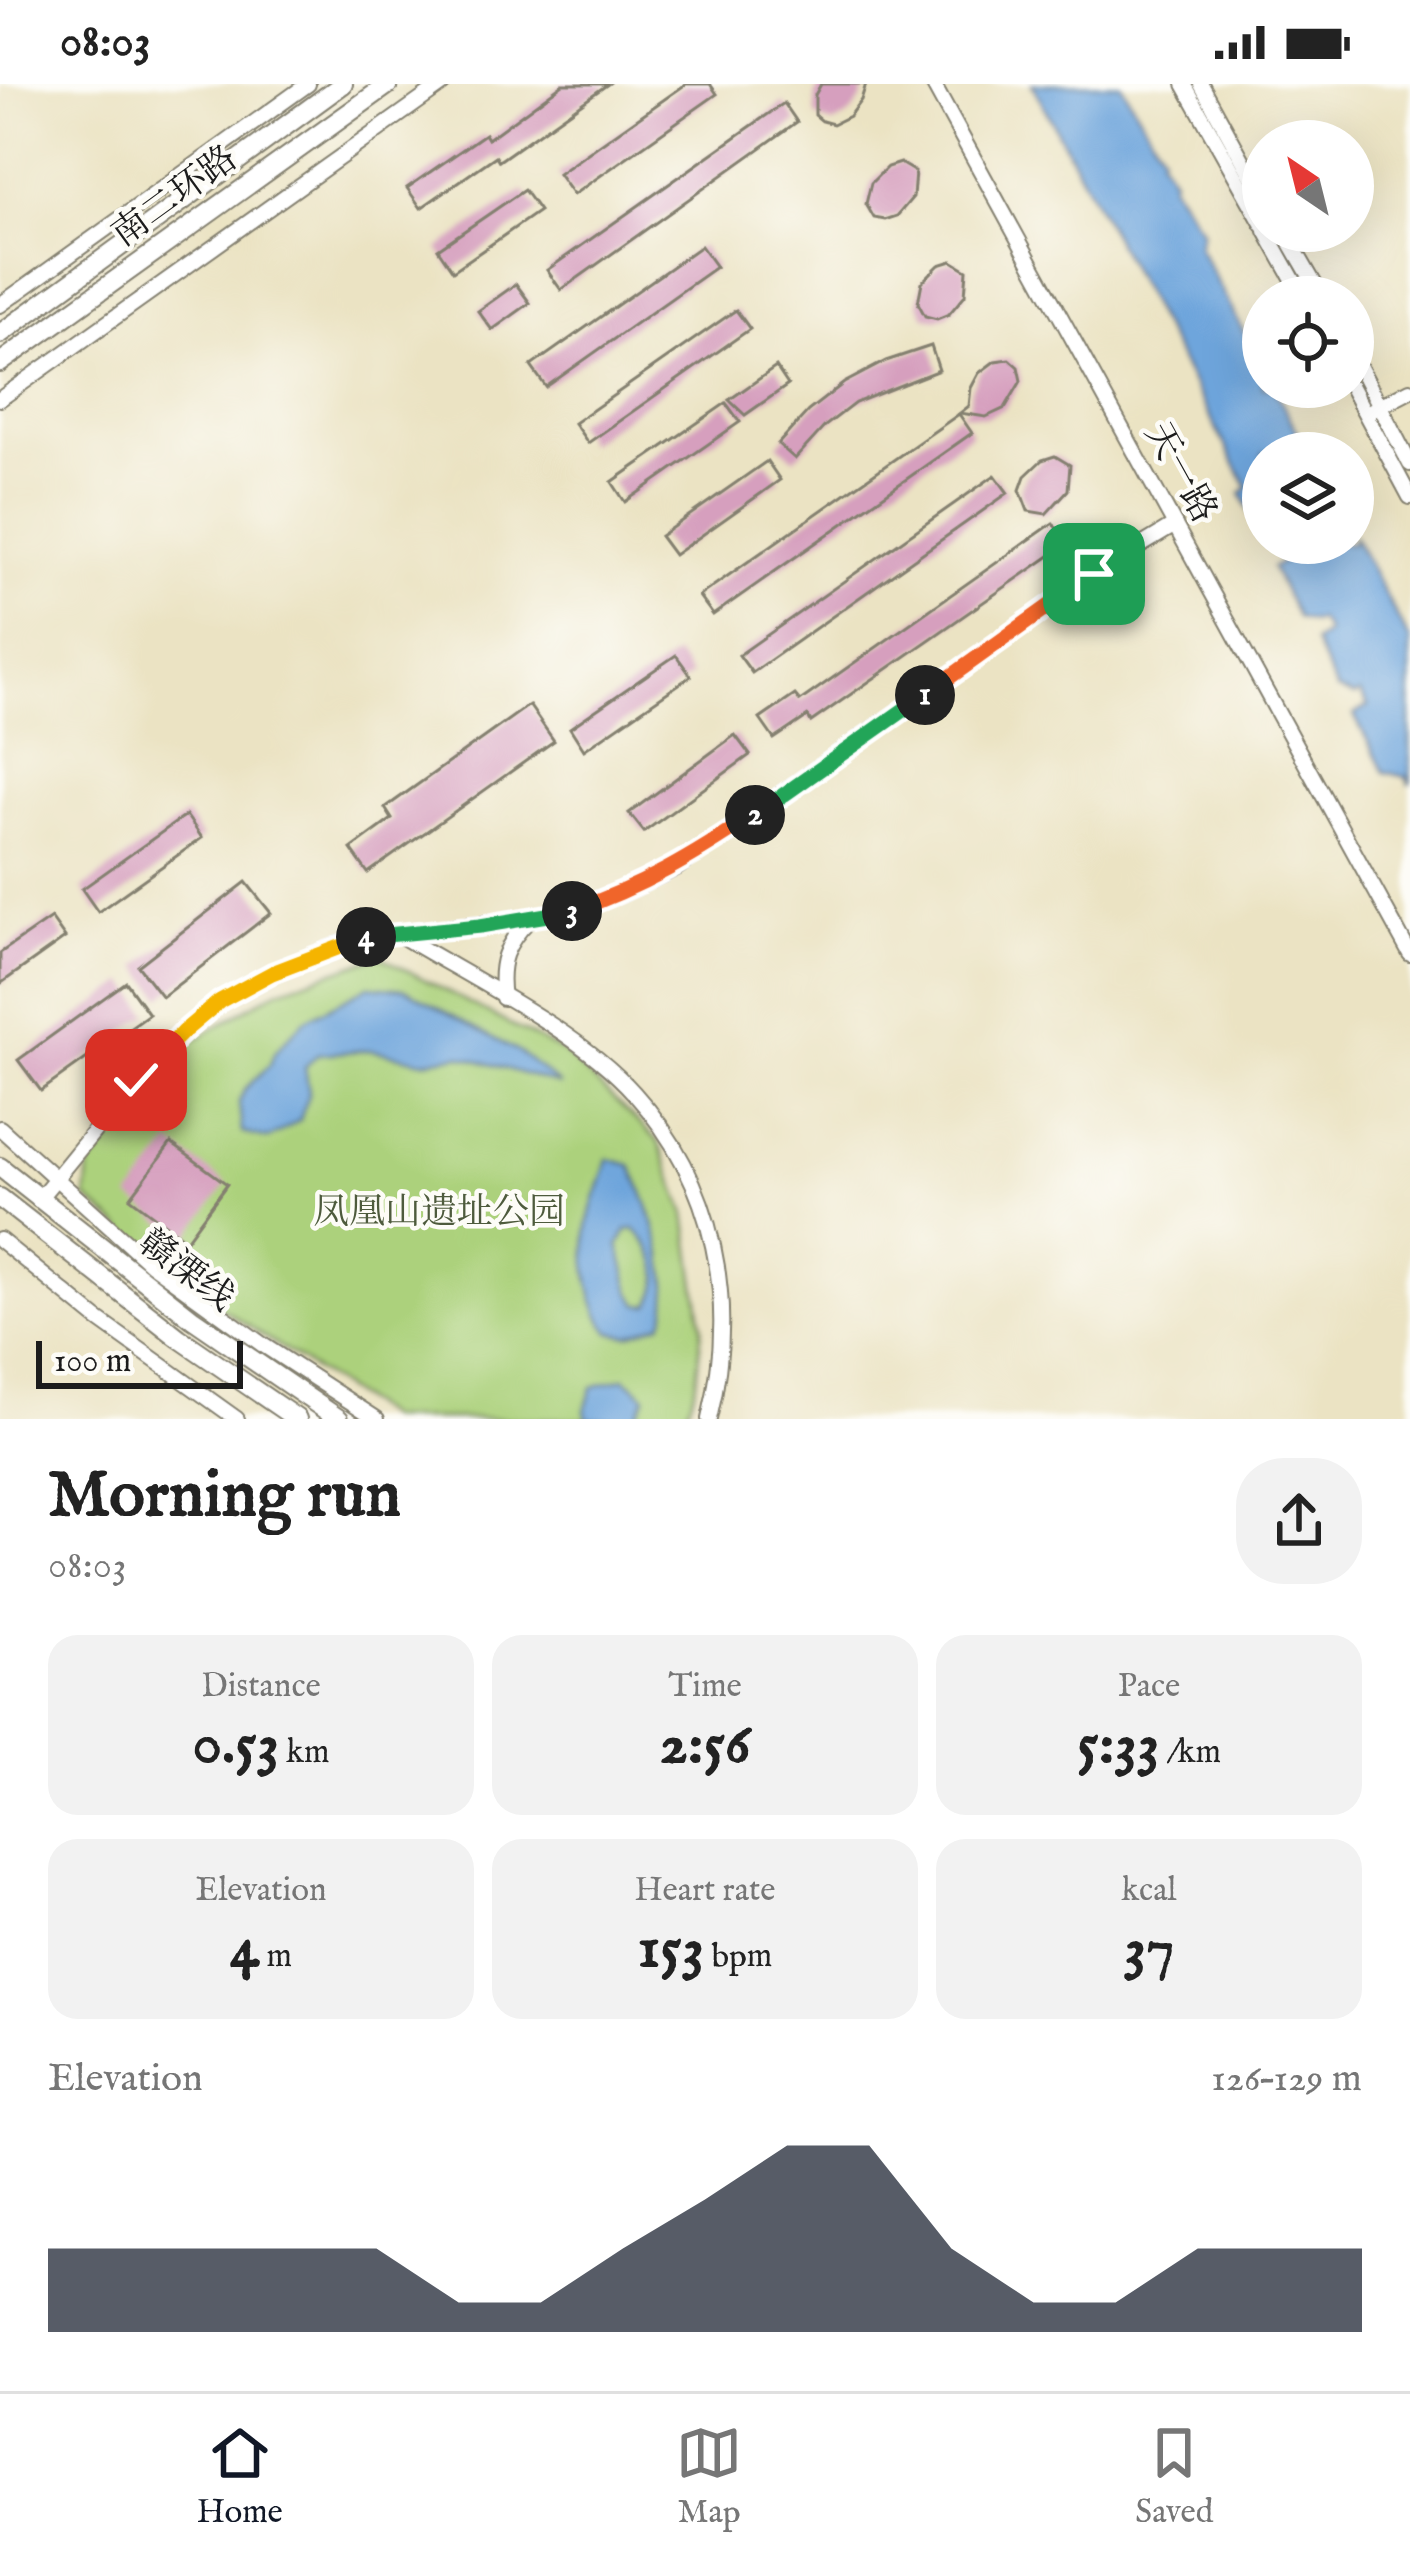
<!DOCTYPE html>
<meta charset="utf-8">
<style>
:root{--surface:#fff;--page:#f2f2f2;--text:#222;--muted:#767676;--line:#e0e0e0;--accent:#111827}
body{margin:0;font-family:"IM FELL English","Noto Serif SC",serif;background:var(--page);color:var(--text);height:100vh;display:flex;flex-direction:column;font-size:45px;white-space:nowrap}
*{box-sizing:border-box;margin:0}
p{font-size:39px;color:var(--muted)}
.icon{flex:none;width:66px;height:66px;fill:none;stroke:currentColor;stroke-width:2;stroke-linecap:round;stroke-linejoin:round}
.map{position:relative;height:1335px;overflow:hidden}
.side{display:flex;flex-direction:column;background:var(--surface);flex:1}
.side>*{flex:none}
.needle{width:78px;rotate:325deg}
.fabs{position:absolute;left:1242px;top:36px;display:grid;gap:24px}
.fabs a{display:grid;place-items:center;width:132px;height:132px;border-radius:50%;background:var(--surface);box-shadow:0 12px 48px #0002;font-size:60px}
.scale{position:absolute;left:36px;bottom:30px;width:207px;box-sizing:border-box;padding-left:12px;border:6px solid #1c1c1c;border-top:0;font-size:33px;line-height:42px;white-space:nowrap;color:#1c1c1c;-webkit-text-stroke:9px #fdfcf7;paint-order:stroke}
.pin{position:absolute;display:grid;place-items:center;width:102px;height:102px;color:#fff;margin:-51px;border-radius:24px;box-shadow:0 6px 18px #0006}
.km{position:absolute;width:60px;height:60px;margin:-30px;border-radius:50%;background:#222;color:#fff;font-size:33px;line-height:60px;text-align:center}
.round{display:grid;place-items:center;flex:none;width:126px;height:126px;border-radius:48px;background:var(--page)}
.headline{display:flex;align-items:center;justify-content:space-between;height:204px;padding:0 48px}
h1{font-size:66px;font-weight:700;line-height:90px}
.figures{display:grid;grid-template-columns:repeat(3,1fr);gap:18px;height:204px;padding:12px 48px}
.figures div{display:grid;align-content:center;border-radius:30px;background:var(--page);text-align:center}
.figures b{font-size:60px;font-weight:700}
.figures small{font-size:33px;font-weight:400}
.figures p{font-size:33px}
.chart{height:336px;padding:24px 48px}
.chart p{display:flex;justify-content:space-between}
.chart svg{width:100%;height:216px;margin-top:12px;fill:var(--accent);opacity:.7}
.status{display:flex;justify-content:space-between;align-items:center;height:84px;padding:0 60px;background:var(--surface);direction:ltr}
.status svg{height:33px;fill:currentColor}
.dock{display:flex;justify-content:space-around;align-items:center;height:168px;border-top:3px solid var(--line);background:var(--surface);font-size:33px;color:var(--muted)}
.dock a{display:grid;justify-items:center;gap:6px}
.dock .on{color:var(--accent)}
.map>svg:first-child{display:block}
.green{fill:#acd17b;stroke:#64764c;stroke-width:3}
.water{fill:#6ea5dc;stroke:#45607c;stroke-width:3;fill-rule:evenodd}
.building{fill:#d69fbe}
.lines{fill:none;stroke-linecap:round;stroke-linejoin:round}
.tertiary-casing{stroke:#848070;stroke-width:18}
.primary-casing{stroke:#848070;stroke-width:22}
.tertiary{stroke:#fff;stroke-width:14}
.primary{stroke:#fff;stroke-width:18}
.split-1-casing{stroke:#fff;stroke-width:24}
.split-2-casing{stroke:#fff;stroke-width:24}
.split-3-casing{stroke:#fff;stroke-width:24}
.split-4-casing{stroke:#fff;stroke-width:24}
.split-5-casing{stroke:#fff;stroke-width:24}
.split-6-casing{stroke:#fff;stroke-width:24}
.split-1{stroke:#f0652b;stroke-width:15}
.split-2{stroke:#22a559;stroke-width:15}
.split-3{stroke:#f0652b;stroke-width:15}
.split-4{stroke:#22a559;stroke-width:15}
.split-5{stroke:#f5b400;stroke-width:15}
.split-6{stroke:#f5b400;stroke-width:15}
.labels{text-anchor:middle;dominant-baseline:central;stroke-width:9;stroke-linejoin:round;paint-order:stroke}
.street-label{font-size:36px;fill:#1c1c1c;stroke:#fdfcf7}
.park-label{font-size:36px;fill:#4e5b3d;stroke:#fdfcf7}
</style>
<div class="status"><b>08:03</b><svg viewBox="0 0 49 12"><path d="M0 12V9h3v3zM5 12V6h3v6zM10 12V3h3v9zM15 12V0h3v12zM26 1h20v11H26zM47 4h2v5h-2z"/></svg></div>
<div class="map">
<svg width="1410" height="1335" viewBox="0 0 1410 1335">
<rect width="100%" height="100%" fill="#fdfcf7"/>
<filter id="ink" filterUnits="userSpaceOnUse"><feTurbulence type="fractalNoise" baseFrequency=".00833" numOctaves="2"/><feDisplacementMap in="SourceGraphic" scale="24" xChannelSelector="R" yChannelSelector="G"/><feConvolveMatrix kernelMatrix="1 2 1 2 8 2 1 2 1" color-interpolation-filters="sRGB"/></filter>
<filter id="wash" filterUnits="userSpaceOnUse"><feTurbulence type="fractalNoise" baseFrequency=".004" numOctaves="4" result="noise"/><feDisplacementMap in="SourceGraphic" scale="48" xChannelSelector="R" yChannelSelector="G"/><feGaussianBlur stdDeviation="2.7" result="paint"/><feColorMatrix in="noise" values="0 0 0 0 0 0 0 0 0 0 0 0 0 0 0 0 0 1.4 0 .05"/><feComposite in="paint" operator="in"/></filter>
<g filter="url(#wash)">
<rect width="100%" height="100%" fill="#ebe3c3"/>
<polygon class="green" points="380,872 564,969 658,1057 686,1130 702,1243 696,1298 684,1335 388,1335 199,1209 86,1114 89,1083 188,960 279,905"/>
<g class="water">
<polygon points="1032,0 1121,0 1162,69 1160,74 1173,94 1171,100 1202,147 1198,162 1263,284 1263,303 1273,303 1309,369 1263,369 1263,454 1241,409 1248,404"/>
<polygon points="1353,451 1410,557 1410,701 1406,693 1384,688 1354,631 1368,622 1360,609 1354,612 1337,606 1314,558 1327,549 1319,536 1312,538 1297,534 1272,484 1286,475 1278,461 1273,464 1266,459 1353,459"/>
<polygon points="369,902 405,905 520,969 560,1001 460,971 424,977 371,966 318,970 305,983 309,1008 300,1036 268,1055 242,1049 239,1018 245,1005 270,981 274,969 305,936"/>
<path d="M608 1075 631 1081C648 1116 680 1203 662 1239L627 1251 610 1248C587 1219 581 1164 591 1129 595 1111 604 1094 608 1075ZM635 1145C657 1168 667 1191 650 1221L639 1220 631 1208 619 1161 627 1146Z"/>
<polygon points="625,1294 646,1312 634,1335 587,1335 585,1326 592,1303"/>
</g>
<g id="blocks">
<g class="building">
<polygon points="563,0 608,0 499,77 496,72 421,124 407,104 485,50 488,55"/>
<polygon points="686,0 710,0 717,10 573,111 558,90"/>
<polygon points="821,0 866,0 861,16 849,32 833,40 822,37 815,31 815,11"/>
<polygon points="784,19 797,38 561,206 547,186"/>
<polygon points="900,79 915,88 913,113 897,132 885,136 874,134 866,120 871,99 887,83"/>
<polygon points="524,106 539,127 453,187 438,165"/>
<polygon points="701,162 716,183 546,303 531,282"/>
<polygon points="952,177 967,186 965,211 949,230 937,235 925,232 918,219 922,198 939,181"/>
<polygon points="516,200 530,219 492,246 478,227"/>
<polygon points="736,226 750,245 588,359 574,339"/>
<polygon points="931,262 939,286 855,319 825,342 795,375 778,360 808,327 844,299 886,277"/>
<polygon points="1009,275 1018,283 1021,297 1005,324 986,333 960,329 969,322 971,304 979,289 995,277"/>
<polygon points="776,283 788,301 745,331 729,316"/>
<polygon points="726,319 740,338 625,418 612,398"/>
<polygon points="959,330 972,349 713,531 699,512"/>
<polygon points="1055,372 1070,381 1068,406 1046,430 1028,427 1020,406 1025,392 1042,376"/>
<polygon points="767,377 780,396 674,471 660,452"/>
<polygon points="995,391 1008,409 752,589 739,571"/>
<polygon points="1053,439 1067,460 811,638 808,632 774,655 760,635 795,611 800,617"/>
<polygon points="676,571 691,592 584,666 570,644"/>
<polygon points="529,621 554,657 368,789 351,765 392,735 385,724"/>
<polygon points="735,651 750,671 644,748 629,729"/>
<polygon points="186,731 202,754 98,828 82,805"/>
<polygon points="246,798 271,829 162,913 138,882"/>
<polygon points="51,834 65,854 0,900 0,869"/>
<polygon points="126,898 149,930 41,1007 18,976"/>
<polygon points="171,1059 227,1100 186,1156 130,1114"/>
</g>
</g>
</g>
<g filter="url(#ink)">
<use href="#blocks" fill-opacity="0" stroke="#848070" stroke-width="3"/>
<g class="lines">
<g class="tertiary-casing">
<g id="tertiary">
<polyline points="933,0 1410,870"/>
<polyline points="1184,0 1263,141"/>
<polyline points="1201,0 1263,113"/>
<polyline points="1266,147 1303,213"/>
<polyline points="1284,147 1322,213"/>
<polyline points="0,221 308,0"/>
<polyline points="1353,270 1410,380"/>
<polyline points="1351,303 1410,413"/>
<polyline points="0,315 443,0"/>
<polyline points="1372,326 1410,306"/>
<path d="M398 850C470 894 578 946 634 1009 716 1099 738 1219 709 1335"/>
<path d="M503 914C498 879 505 860 530 835"/>
<polyline points="0,1044 151,1180 263,1261 377,1335"/>
<polyline points="38,1116 136,996 179,952 220,917 272,889 356,854 560,831 623,809 678,783 1094,490 1175,441"/>
<polyline points="0,1156 96,1234 237,1335"/>
</g>
</g>
<g class="primary-casing">
<g id="primary">
<polyline points="0,250 343,0"/>
<polyline points="0,279 389,0"/>
<polyline points="0,1083 193,1235 339,1335"/>
<polyline points="0,1114 179,1254 297,1335"/>
</g>
</g>
<use href="#tertiary" class="tertiary"/>
<use href="#primary" class="primary"/>
</g>
</g>
<g class="lines" filter="url(#ink)">
<g class="split-1-casing">
<polyline id="split-1" points="925,611 1094,490"/>
</g>
<g class="split-2-casing">
<polyline id="split-2" points="755,731 925,611"/>
</g>
<g class="split-3-casing">
<path id="split-3" d="M572 827C642 803 694 772 755 731"/>
</g>
<g class="split-4-casing">
<polyline id="split-4" points="366,853 480,842 572,827"/>
</g>
<g class="split-5-casing">
<polyline id="split-5" points="183,948 220,917 272,889 366,853"/>
</g>
<g class="split-6-casing">
<polyline id="split-6" points="136,996 183,948"/>
</g>
<use href="#split-1" class="split-1"/>
<use href="#split-2" class="split-2"/>
<use href="#split-3" class="split-3"/>
<use href="#split-4" class="split-4"/>
<use href="#split-5" class="split-5"/>
<use href="#split-6" class="split-6"/>
</g>
<g class="labels">
<g class="street-label">
<text transform="translate(175 113) rotate(-36)">南二环路</text>
<text transform="translate(1180 389) rotate(61)">天一路</text>
<text transform="translate(186 1187) rotate(37)">赣溧线</text>
</g>
<g class="park-label">
<text x="439" y="1129">凤凰山遗址公园</text>
</g>
</g>
</svg>
<div class="fabs">
<a><svg class="needle" viewBox="-14 -14 28 28"><path d="M0-13l5 13h-10z" fill="#e53935"/><path d="M0 13l5-13h-10z" fill="#767676"/></svg></a>
<a><svg class="icon" aria-label="locate" viewBox="0 0 24 24"><circle cx="12" cy="12" r="6"/><path d="M12 2v4M12 18v4M2 12h4M18 12h4"/></svg></a>
<a><svg class="icon" aria-label="layers" viewBox="0 0 24 24"><path d="M12 4l9 5-9 5-9-5zM3 14l9 5 9-5"/></svg></a>
</div>
<div class="scale">100 m</div>
<div class="pin" style="left:1094px;top:490px;background:#1e9e55"><svg class="icon" aria-label="arrive" viewBox="0 0 24 24"><path d="M6 21V4h12l-3 4 3 4H6"/></svg></div>
<div class="pin" style="left:136px;top:996px;background:#d93025"><svg class="icon" aria-label="check" viewBox="0 0 24 24"><path d="M5 12l5 5 9-10"/></svg></div>
<b class="km" style="left:925px;top:611px">1</b>
<b class="km" style="left:755px;top:731px">2</b>
<b class="km" style="left:572px;top:827px">3</b>
<b class="km" style="left:366px;top:853px">4</b>
</div>
<section class="side">
<div class="headline"><div><h1>Morning run</h1><p>08:03</p></div><a class="round"><svg class="icon" aria-label="share" viewBox="0 0 24 24"><path d="M12 15V3M7 8l5-5 5 5M5 13v7h14v-7"/></svg></a></div>
<div class="figures">
<div><p>Distance</p><b>0.53<small> km</small></b></div>
<div><p>Time</p><b>2:56</b></div>
<div><p>Pace</p><b>5:33<small> /km</small></b></div>
</div>
<div class="figures">
<div><p>Elevation</p><b>4<small> m</small></b></div>
<div><p>Heart rate</p><b>153<small> bpm</small></b></div>
<div><p>kcal</p><b>37</b></div>
</div>
<div class="chart"><p><span>Elevation</span>126–129 m</p>
<svg viewBox="0 0 160 44" preserveAspectRatio="none"><path d="M0 44V27L10 27L20 27L30 27L40 27L50 38L60 38L70 27L80 17L90 6L100 6L110 27L120 38L130 38L140 27L150 27L160 27V44z"/></svg>
</div>
</section>
<nav class="dock">
<a class="on"><svg class="icon" aria-label="home" viewBox="0 0 24 24"><path d="M3 11l9-7 9 7M6 9v11h12V9"/></svg>Home</a>
<a><svg class="icon" aria-label="map" viewBox="0 0 24 24"><path d="M3 6l6-2 6 2 6-2v14l-6 2-6-2-6 2zM9 4v14M15 6v14"/></svg>Map</a>
<a><svg class="icon" aria-label="saved" viewBox="0 0 24 24"><path d="M7 4h10v16l-5-4-5 4z"/></svg>Saved</a>
</nav>
